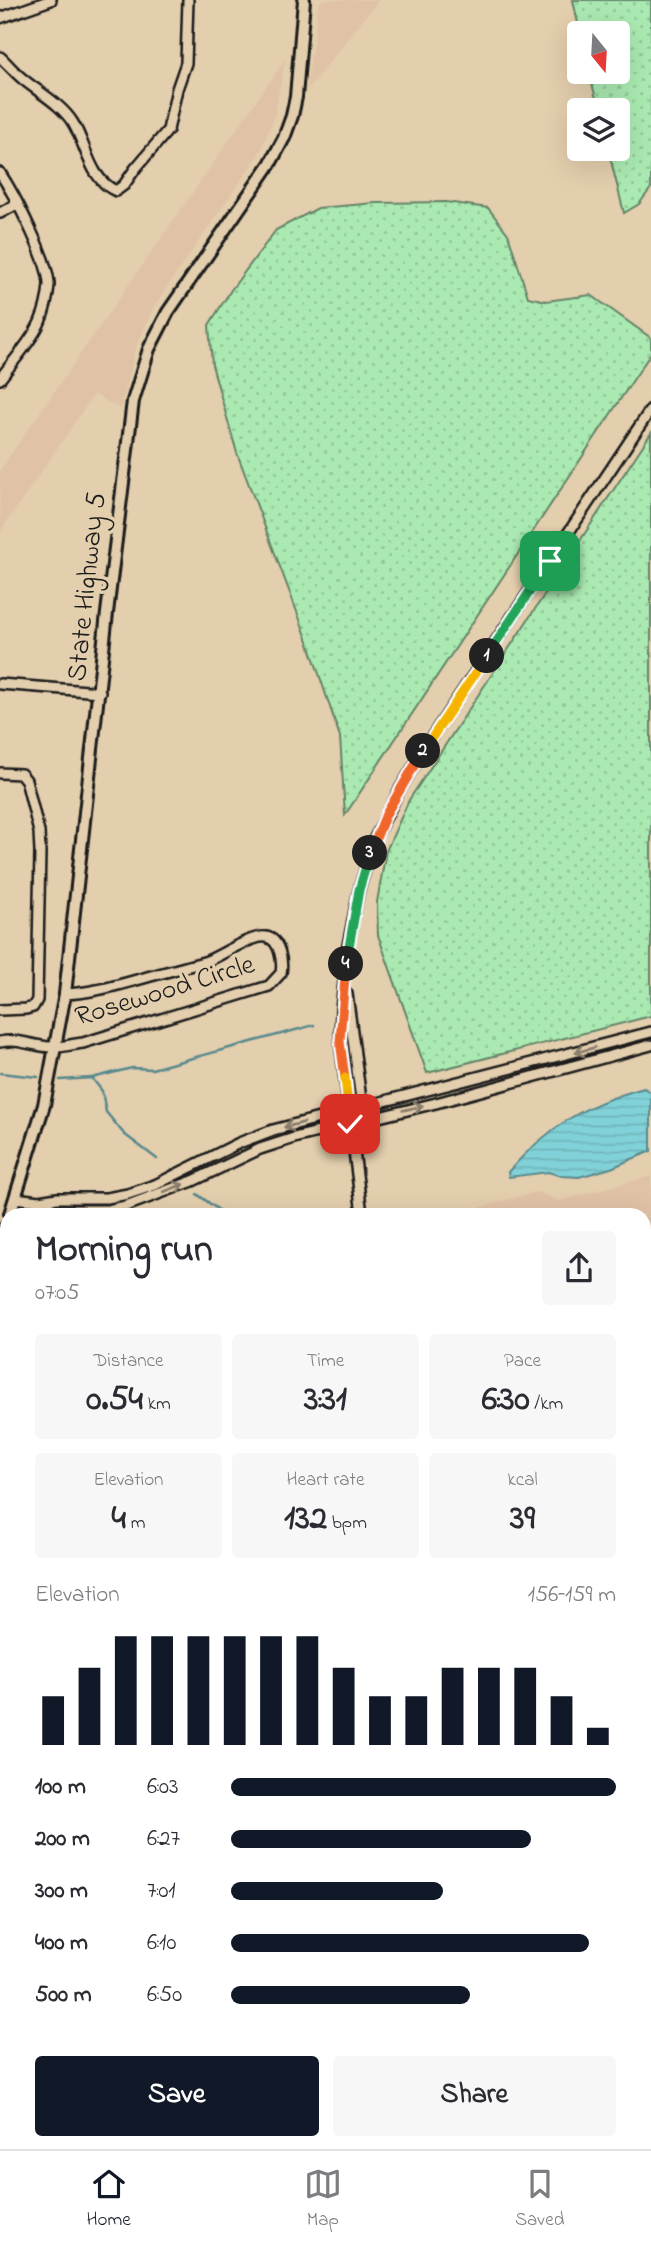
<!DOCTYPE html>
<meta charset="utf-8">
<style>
:root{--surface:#fff;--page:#f7f7f7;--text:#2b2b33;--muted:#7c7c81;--line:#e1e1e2;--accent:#111827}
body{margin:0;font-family:"Indie Flower",sans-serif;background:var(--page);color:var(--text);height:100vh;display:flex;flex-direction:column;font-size:26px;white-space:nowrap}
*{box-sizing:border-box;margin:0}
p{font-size:23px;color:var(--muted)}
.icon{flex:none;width:38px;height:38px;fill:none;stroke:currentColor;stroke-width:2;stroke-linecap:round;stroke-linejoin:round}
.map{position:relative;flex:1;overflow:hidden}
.sheet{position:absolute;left:0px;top:1208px;width:651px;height:942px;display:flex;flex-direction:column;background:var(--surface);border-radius:21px 21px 0 0;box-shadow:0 7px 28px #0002}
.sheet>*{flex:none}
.needle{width:46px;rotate:162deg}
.fabs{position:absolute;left:567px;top:21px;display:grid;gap:14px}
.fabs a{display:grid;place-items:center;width:63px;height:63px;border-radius:7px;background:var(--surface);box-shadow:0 7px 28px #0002;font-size:35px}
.pin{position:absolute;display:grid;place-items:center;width:60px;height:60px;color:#fff;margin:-30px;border-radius:14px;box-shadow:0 4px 10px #0006}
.km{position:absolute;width:35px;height:35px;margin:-18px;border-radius:50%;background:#222;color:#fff;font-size:19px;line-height:35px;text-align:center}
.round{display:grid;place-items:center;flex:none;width:74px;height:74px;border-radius:7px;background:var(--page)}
.headline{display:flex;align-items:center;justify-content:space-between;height:119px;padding:0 35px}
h1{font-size:38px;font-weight:700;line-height:52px}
.metrics{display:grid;grid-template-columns:repeat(3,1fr);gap:10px;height:119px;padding:7px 35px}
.metrics div{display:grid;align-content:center;border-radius:7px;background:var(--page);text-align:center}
.metrics b{font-size:35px;font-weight:700}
.metrics small{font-size:19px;font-weight:400}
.metrics p{font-size:19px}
.chart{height:196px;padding:14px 35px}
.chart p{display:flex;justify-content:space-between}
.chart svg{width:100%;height:126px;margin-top:7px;stroke:var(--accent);stroke-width:6}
.action{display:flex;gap:14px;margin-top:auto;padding:14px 35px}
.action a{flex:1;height:80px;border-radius:7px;background:var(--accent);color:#fff;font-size:28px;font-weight:700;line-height:80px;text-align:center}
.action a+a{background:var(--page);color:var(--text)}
ul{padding:0 35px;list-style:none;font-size:23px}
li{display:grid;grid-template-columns:112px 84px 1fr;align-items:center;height:52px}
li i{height:18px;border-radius:9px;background:var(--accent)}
.dock{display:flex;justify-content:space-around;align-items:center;height:98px;border-top:2px solid var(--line);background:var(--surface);font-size:19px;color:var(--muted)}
.dock a{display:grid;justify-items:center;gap:4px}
.dock .active{color:var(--accent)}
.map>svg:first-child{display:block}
.built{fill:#e0c2a6}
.grass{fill:url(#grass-dots);stroke:#638367;stroke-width:2}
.water{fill:url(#water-rules);stroke:#59898d;stroke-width:2}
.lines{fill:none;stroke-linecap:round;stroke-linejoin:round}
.stream{stroke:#59898d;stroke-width:2.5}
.minor-casing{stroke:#1c1c1c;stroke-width:14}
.major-casing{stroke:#1c1c1c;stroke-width:16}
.highway-casing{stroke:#1c1c1c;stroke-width:18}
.minor{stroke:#e3cead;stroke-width:9}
.major{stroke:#e3cead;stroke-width:10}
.highway{stroke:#e3cead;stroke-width:12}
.oneway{stroke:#897e6c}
.split-1-casing{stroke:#fff;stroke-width:14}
.split-2-casing{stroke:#fff;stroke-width:14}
.split-3-casing{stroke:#fff;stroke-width:14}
.split-4-casing{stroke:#fff;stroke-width:14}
.split-5-casing{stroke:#fff;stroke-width:14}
.split-6-casing{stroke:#fff;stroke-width:14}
.split-1{stroke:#22a559;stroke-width:9}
.split-2{stroke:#f5b400;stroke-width:9}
.split-3{stroke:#f0652b;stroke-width:9}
.split-4{stroke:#22a559;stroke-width:9}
.split-5{stroke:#f0652b;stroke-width:9}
.split-6{stroke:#f5b400;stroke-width:9}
.labels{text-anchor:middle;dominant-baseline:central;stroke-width:7;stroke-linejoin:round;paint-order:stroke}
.street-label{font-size:28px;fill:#1c1c1c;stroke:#e3cead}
</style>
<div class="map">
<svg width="651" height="2149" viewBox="0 0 651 2149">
<defs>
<pattern id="grass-dots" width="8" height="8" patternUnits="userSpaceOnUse" patternTransform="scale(1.75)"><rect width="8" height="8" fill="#aaeab2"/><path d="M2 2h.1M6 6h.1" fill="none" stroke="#92c898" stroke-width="1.8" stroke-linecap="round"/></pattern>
<pattern id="water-rules" width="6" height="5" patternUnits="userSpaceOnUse" patternTransform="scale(1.75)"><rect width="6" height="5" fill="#81d2d8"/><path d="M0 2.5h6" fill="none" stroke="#6fb4b9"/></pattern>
</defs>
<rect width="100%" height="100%" fill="#e3cead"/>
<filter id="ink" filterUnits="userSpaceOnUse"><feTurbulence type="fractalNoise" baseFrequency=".0143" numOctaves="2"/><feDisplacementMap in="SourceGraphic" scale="14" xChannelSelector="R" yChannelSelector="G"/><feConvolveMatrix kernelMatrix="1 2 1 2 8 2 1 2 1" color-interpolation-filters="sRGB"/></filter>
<g filter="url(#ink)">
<g class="built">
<polygon points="322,0 379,0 306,91 319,3"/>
<polygon points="285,60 274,117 259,154 154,306 136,347 121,409 94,394 0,532 0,470"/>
<polygon points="651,1176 651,1600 644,1609 644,1214 458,1214 536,1192 559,1201"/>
</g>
<g class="grass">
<polygon points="573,0 651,0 651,188 639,204 624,213 608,149 618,149 618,110 599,110 589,72 618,72 618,33 580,33"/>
<polygon points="446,202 488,208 508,234 528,297 546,301 591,295 651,338 651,353 345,815 340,737 308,641 237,453 212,365 209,325 231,290 276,230 318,208 376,203"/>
<polygon points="651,433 651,1016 427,1073 378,935 377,902 386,851 409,800"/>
<polygon points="651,1571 651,1600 644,1609 644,1583 647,1579 644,1575"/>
<polygon points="644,1912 651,1922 651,2115 644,2113"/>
<polygon points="408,2142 532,2142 526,2149 402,2149"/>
</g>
<path class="water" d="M644 1088 651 1092V1151L611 1168 579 1177 562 1176 548 1172 509 1177 508 1172C549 1126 585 1104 644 1088Z"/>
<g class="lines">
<g class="stream">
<polyline points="0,1073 38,1077"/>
<polyline points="92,1078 132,1068 152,1069 314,1025"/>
<polyline points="60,1080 92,1078 102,1091 106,1112 124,1134 157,1159"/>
<polyline points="197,1194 224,1214"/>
</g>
<g class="minor-casing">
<g id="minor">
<polyline points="0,18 51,0"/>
<path d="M0 57C8 64 15 73 24 80 40 93 62 105 73 123 87 146 89 179 116 191L124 185 135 169 168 130 177 89 186 63 188 0"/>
<path d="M0 173C14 194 49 261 49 285 48 297 45 311 40 322 32 341 12 362 0 379"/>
<polyline points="0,213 17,204"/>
<polyline points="0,684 100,692"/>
<polyline points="0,773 21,774 26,780 39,832 40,852 37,1000 33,1007 26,1009 0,1010"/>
<polyline points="347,994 362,1107 350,1124"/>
<path d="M0 1042C18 1038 32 1046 50 1047 61 1048 72 1044 83 1043L269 986 281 973C283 962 280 939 266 937 251 935 222 955 207 961 186 967 165 972 144 978 118 985 93 993 65 994"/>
<polyline points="15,1198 39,1201 57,1198 107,1198 128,1194 155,1185 239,1143 273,1130 651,1032"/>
<polyline points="39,1201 55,1210 108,1210 126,1206 193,1181 260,1149 294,1138 436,1103 651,1045"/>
<polyline points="362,1214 340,1041 341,1009 348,945 359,890 374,840 399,791 426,746 651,409"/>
<polyline points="0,1348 7,1346"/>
<polyline points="644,1797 651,1802"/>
<polyline points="0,1833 7,1832"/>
<polyline points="0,2033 7,2032"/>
</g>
</g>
<g class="major-casing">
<g id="major">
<polyline points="10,1214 44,1105 65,994 107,613 133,401 149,349 168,312 270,164 284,138 292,116 296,97 304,0"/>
<polyline points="0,1247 7,1225"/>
<polyline points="0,1639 7,1706"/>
<polyline points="644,1639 651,1630"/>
<polyline points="644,1749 651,1755"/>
<polyline points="57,2142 57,2149"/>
</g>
</g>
<g class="highway-casing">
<g id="highway">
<polyline points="644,1695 651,1686"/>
<polyline points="644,1773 651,1764"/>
<polyline points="644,1819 651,1810"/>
<polyline points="303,2149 308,2142"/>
<polyline points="347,2149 352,2142"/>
<polyline points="367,2149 374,2142"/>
</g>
</g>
<use href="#minor" class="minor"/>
<use href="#major" class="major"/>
<use href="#highway" class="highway"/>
</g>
<defs><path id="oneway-shaft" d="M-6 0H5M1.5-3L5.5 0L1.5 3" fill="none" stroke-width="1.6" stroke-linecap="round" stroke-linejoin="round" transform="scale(1.75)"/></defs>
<g class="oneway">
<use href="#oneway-shaft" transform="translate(585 1050) rotate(165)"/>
<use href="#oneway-shaft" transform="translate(413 1108) rotate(-13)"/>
<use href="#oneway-shaft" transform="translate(294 1125) rotate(166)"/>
<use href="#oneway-shaft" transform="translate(174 1188) rotate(-21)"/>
</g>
</g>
<g class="lines" filter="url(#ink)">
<g class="split-1-casing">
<polyline id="split-1" points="487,656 550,561"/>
</g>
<g class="split-2-casing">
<polyline id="split-2" points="423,751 487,656"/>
</g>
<g class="split-3-casing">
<polyline id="split-3" points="370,853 386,814 423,751"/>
</g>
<g class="split-4-casing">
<polyline id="split-4" points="346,964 359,890 370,853"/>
</g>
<g class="split-5-casing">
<polyline id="split-5" points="345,1078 340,1041 346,964"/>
</g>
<g class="split-6-casing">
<polyline id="split-6" points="345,1078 350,1124"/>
</g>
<use href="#split-1" class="split-1"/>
<use href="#split-2" class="split-2"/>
<use href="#split-3" class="split-3"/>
<use href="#split-4" class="split-4"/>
<use href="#split-5" class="split-5"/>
<use href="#split-6" class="split-6"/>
</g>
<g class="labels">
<g class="street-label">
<text transform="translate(88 587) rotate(-84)">State Highway 5</text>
<text transform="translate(165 992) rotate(-17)">Rosewood Circle</text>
</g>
</g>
</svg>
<div class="fabs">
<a><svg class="needle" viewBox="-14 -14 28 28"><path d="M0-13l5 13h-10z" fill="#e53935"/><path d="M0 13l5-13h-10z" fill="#7c7c81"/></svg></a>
<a><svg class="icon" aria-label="layers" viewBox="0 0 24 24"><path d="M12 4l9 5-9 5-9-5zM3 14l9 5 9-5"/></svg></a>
</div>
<div class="pin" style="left:550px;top:561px;background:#1e9e55"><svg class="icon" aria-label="arrive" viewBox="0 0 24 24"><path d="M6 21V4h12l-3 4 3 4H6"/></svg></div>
<div class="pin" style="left:350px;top:1124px;background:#d93025"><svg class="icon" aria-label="check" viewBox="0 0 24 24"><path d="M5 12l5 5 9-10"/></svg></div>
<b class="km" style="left:487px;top:656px">1</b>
<b class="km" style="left:423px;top:751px">2</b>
<b class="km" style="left:370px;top:853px">3</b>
<b class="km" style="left:346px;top:964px">4</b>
<section class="sheet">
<div class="headline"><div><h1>Morning run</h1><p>07:05</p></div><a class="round"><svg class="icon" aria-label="share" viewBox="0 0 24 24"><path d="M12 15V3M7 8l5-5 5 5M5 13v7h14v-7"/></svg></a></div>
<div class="metrics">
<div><p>Distance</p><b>0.54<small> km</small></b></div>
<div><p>Time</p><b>3:31</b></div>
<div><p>Pace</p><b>6:30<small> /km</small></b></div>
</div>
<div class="metrics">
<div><p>Elevation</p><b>4<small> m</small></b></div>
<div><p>Heart rate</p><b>132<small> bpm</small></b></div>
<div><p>kcal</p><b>39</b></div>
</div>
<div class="chart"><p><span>Elevation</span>156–159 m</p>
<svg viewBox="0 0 160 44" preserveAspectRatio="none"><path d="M5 44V27M15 44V17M25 44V6M35 44V6M45 44V6M55 44V6M65 44V6M75 44V6M85 44V17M95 44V27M105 44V27M115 44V17M125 44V17M135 44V17M145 44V27M155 44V38"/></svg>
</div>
<ul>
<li><b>100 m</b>6:03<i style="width:100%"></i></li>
<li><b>200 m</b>6:27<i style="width:78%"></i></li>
<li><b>300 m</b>7:01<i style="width:55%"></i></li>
<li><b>400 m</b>6:10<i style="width:93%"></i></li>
<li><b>500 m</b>6:50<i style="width:62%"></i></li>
</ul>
<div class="action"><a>Save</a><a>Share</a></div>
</section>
</div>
<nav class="dock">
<a class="active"><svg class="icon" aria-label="home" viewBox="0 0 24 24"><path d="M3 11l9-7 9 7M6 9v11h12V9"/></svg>Home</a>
<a><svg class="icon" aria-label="map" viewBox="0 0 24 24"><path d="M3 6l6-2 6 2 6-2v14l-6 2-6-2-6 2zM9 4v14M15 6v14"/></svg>Map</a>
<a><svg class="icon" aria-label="saved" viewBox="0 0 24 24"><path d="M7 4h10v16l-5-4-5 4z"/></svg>Saved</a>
</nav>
